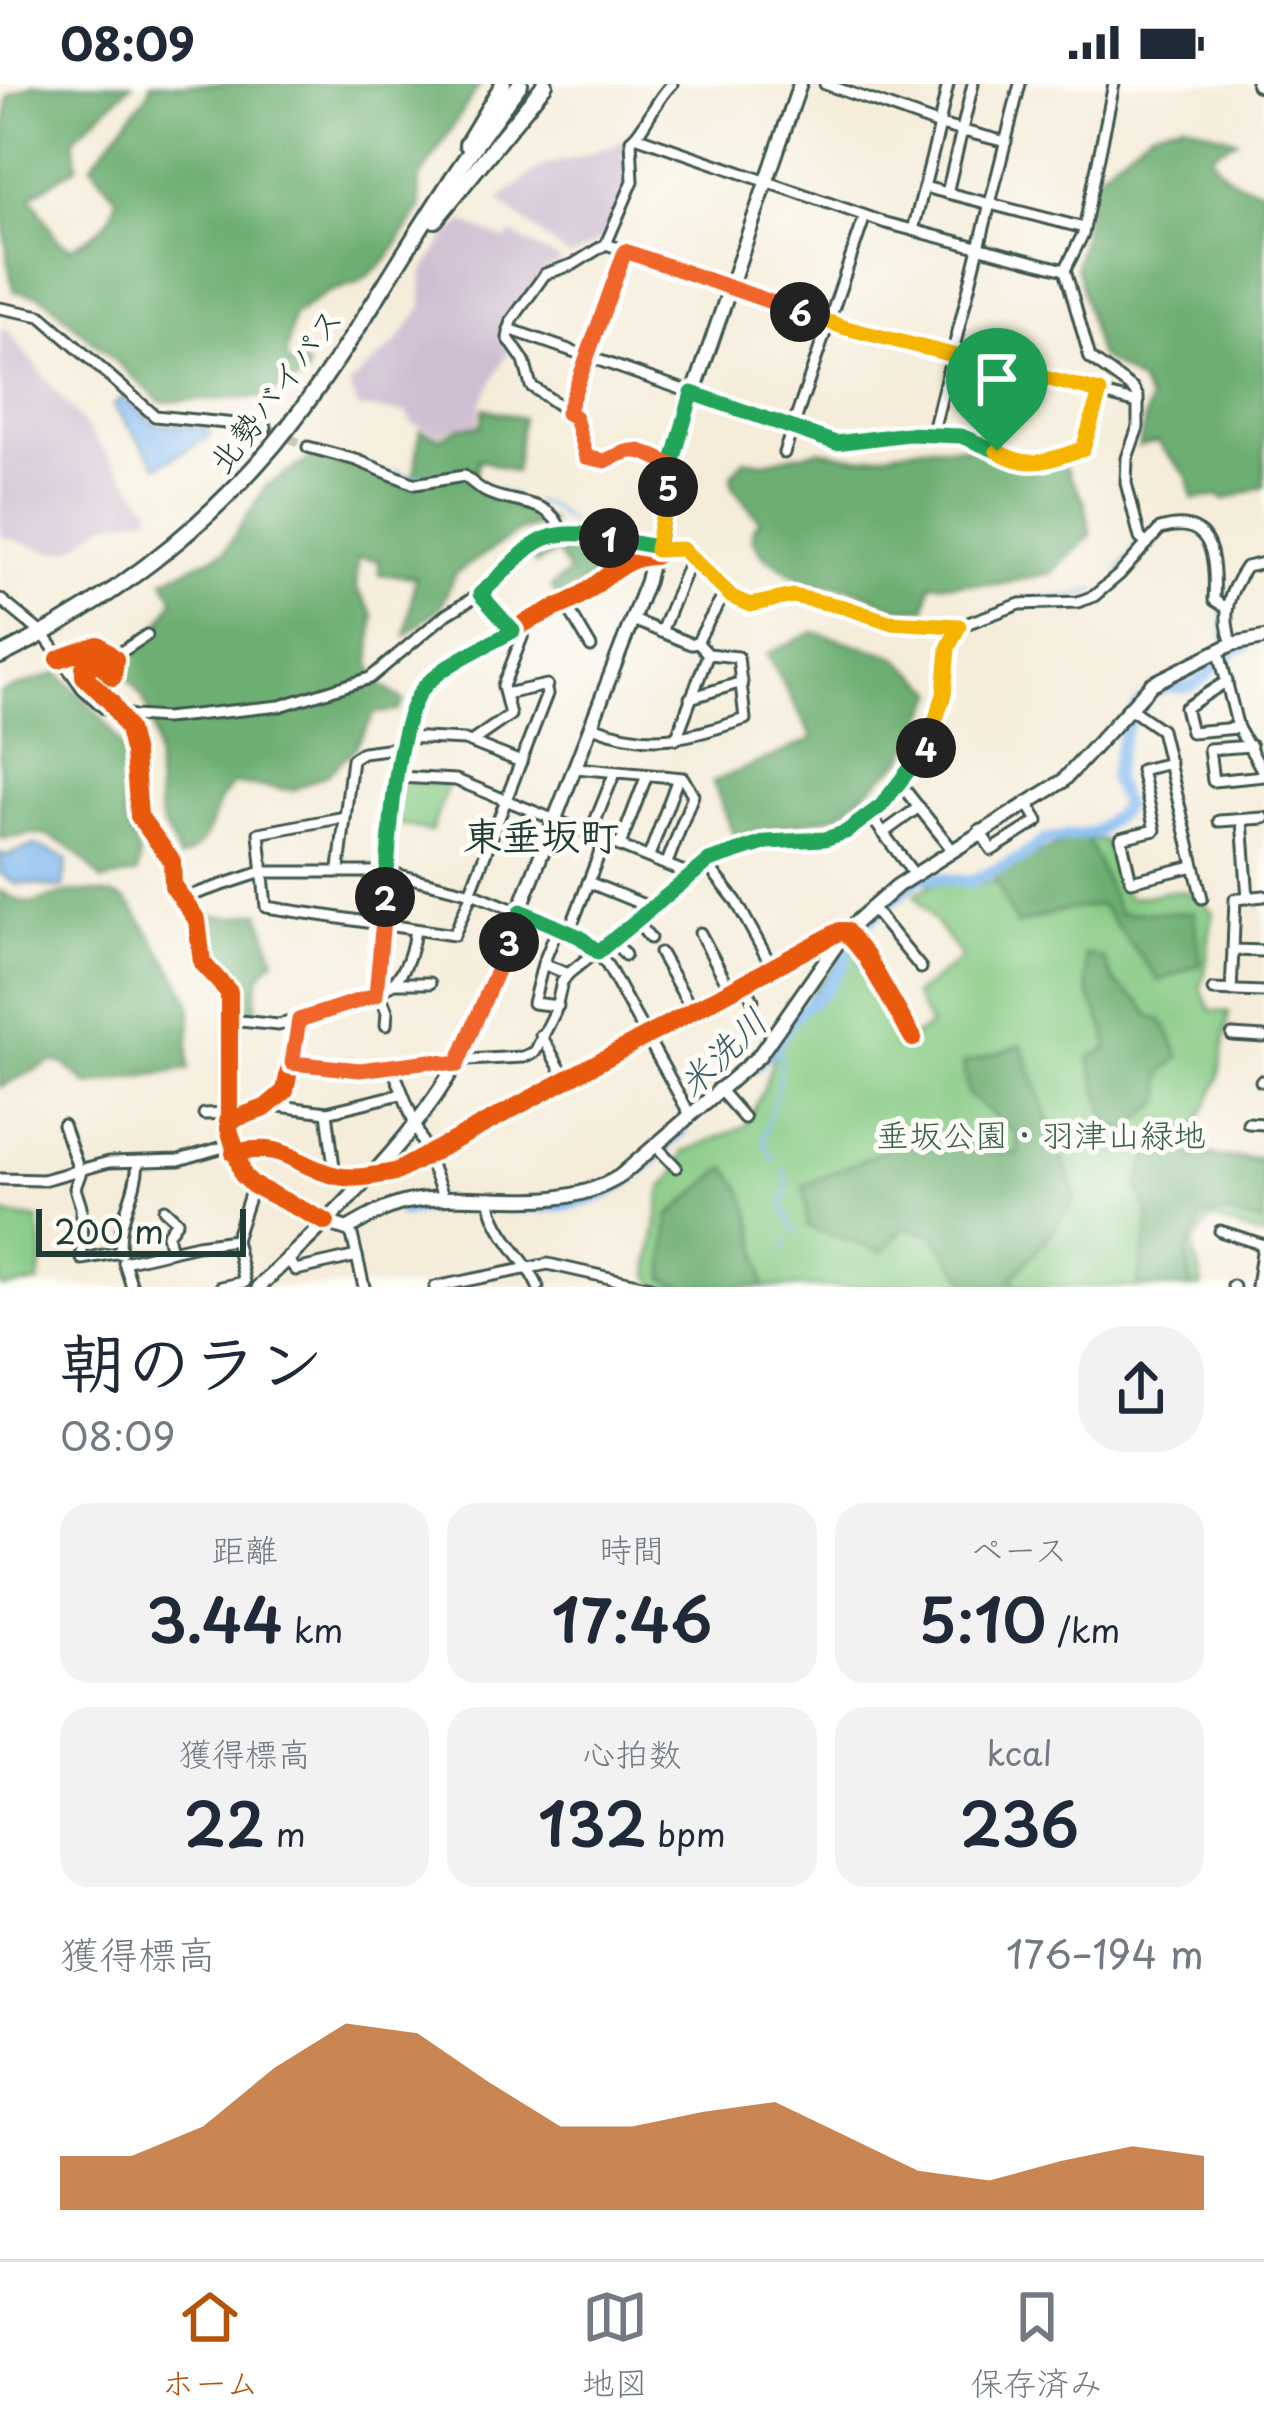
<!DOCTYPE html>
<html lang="ja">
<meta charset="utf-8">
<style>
:root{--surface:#fff;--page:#f2f2f3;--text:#1f2937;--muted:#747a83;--line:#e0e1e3;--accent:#b45309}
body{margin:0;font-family:"Playpen Sans","Klee One",sans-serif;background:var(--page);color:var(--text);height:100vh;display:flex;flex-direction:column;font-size:45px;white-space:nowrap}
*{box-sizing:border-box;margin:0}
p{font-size:39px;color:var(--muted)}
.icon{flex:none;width:66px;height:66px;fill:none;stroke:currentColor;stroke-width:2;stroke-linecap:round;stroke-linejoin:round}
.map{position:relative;height:1203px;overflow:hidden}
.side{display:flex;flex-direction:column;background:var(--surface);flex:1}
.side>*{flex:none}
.scale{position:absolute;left:36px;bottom:30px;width:210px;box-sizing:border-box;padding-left:12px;border:6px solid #1f3d34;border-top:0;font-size:33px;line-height:42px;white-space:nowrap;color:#1f3d34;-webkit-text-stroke:9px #fdfcf7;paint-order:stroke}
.pin{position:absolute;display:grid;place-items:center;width:102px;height:102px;color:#fff;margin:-123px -51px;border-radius:50% 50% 50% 0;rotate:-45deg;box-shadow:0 0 12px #0007}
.pin .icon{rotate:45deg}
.km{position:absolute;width:60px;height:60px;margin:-30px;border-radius:50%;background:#222;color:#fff;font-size:33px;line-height:60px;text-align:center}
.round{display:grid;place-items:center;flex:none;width:126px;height:126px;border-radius:48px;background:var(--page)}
.head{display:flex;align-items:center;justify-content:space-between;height:204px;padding:0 60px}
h1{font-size:66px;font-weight:600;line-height:90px}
.stats{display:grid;grid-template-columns:repeat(3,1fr);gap:18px;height:204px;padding:12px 60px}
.stats div{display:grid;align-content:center;border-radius:30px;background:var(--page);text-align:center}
.stats b{font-size:60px;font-weight:600}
.stats small{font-size:33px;font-weight:400}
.stats p{font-size:33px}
.chart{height:336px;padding:24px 60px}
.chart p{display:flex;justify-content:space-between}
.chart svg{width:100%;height:216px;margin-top:12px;fill:var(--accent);opacity:.7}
.status{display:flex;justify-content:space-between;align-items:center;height:84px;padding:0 60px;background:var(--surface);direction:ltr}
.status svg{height:33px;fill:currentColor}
.menu{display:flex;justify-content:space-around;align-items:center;height:168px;border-top:3px solid var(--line);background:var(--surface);font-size:33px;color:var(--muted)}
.menu a{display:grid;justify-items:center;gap:6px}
.menu .current{color:var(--accent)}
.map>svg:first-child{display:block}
.industrial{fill:#cebed1}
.green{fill:#87cb85;stroke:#53845c;stroke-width:3}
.forest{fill:#6daf72;stroke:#467653;stroke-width:3}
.water{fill:#80b9f1;stroke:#507b92;stroke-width:3}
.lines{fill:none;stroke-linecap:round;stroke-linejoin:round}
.stream{stroke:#80b9f1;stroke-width:3}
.river{stroke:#80b9f1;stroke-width:12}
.minor-tunnel{stroke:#cacab9;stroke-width:9;stroke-dasharray:9 4.5;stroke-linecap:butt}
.minor-casing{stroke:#3f574d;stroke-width:15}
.major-casing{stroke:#3f574d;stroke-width:18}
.highway-casing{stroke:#3f574d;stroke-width:20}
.minor{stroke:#fff;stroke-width:9}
.major{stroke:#fff;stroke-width:12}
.highway{stroke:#fff;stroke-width:14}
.cycleway-casing{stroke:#fdfcf7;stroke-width:26}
.cycleway{stroke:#e8590c;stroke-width:18}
.split-1-casing{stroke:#fff;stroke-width:24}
.split-2-casing{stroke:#fff;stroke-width:24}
.split-3-casing{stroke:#fff;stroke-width:24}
.split-4-casing{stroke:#fff;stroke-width:24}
.split-5-casing{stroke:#fff;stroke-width:24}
.split-6-casing{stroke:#fff;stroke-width:24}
.split-7-casing{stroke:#fff;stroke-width:24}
.split-1{stroke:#22a559;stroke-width:15}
.split-2{stroke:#22a559;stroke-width:15}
.split-3{stroke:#f0652b;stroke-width:15}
.split-4{stroke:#22a559;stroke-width:15}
.split-5{stroke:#f5b400;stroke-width:15}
.split-6{stroke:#f0652b;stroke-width:15}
.split-7{stroke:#f5b400;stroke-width:15}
.labels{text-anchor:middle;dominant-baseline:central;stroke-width:10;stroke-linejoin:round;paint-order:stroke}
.street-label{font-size:33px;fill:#1f3d34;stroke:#fdfcf7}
.park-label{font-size:33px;fill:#396048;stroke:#fdfcf7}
.water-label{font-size:36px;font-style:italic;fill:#375c63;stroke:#fdfcf7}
.quarter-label{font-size:39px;font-weight:bold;fill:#1f3d34;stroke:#fdfcf7}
</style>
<div class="status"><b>08:09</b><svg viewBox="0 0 49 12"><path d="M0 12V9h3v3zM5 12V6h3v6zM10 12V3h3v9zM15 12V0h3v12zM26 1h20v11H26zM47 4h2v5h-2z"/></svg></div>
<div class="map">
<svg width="1264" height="1203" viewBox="0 0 1264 1203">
<rect width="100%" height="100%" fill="#fdfcf7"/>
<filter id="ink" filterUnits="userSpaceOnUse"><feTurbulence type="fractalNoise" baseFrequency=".00833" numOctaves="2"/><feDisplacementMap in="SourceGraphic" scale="24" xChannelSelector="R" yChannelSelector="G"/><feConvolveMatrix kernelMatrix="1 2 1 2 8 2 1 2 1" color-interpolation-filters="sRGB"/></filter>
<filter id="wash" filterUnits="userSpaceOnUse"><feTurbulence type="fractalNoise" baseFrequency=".004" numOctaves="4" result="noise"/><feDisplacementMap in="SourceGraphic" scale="48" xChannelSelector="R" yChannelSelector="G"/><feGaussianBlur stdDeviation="2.7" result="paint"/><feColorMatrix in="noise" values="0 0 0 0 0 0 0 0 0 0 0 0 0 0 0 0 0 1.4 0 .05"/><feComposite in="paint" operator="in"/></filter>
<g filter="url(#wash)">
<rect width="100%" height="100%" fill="#f5edda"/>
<g class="industrial">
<polygon points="629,54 631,94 625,116 602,155 573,172 567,172 498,116 542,82 579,73"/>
<polygon points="464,138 506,156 512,150 563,178 546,185 511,236 510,264 481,319 478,341 459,341 439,350 412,339 407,329 358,324 349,301 398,257 422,222 423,189 447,151"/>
<polygon points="0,245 7,246 152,425 149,432 104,440 74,465 63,467 52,468 0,452"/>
</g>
<g class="green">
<polygon points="401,698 448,700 431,748 396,739"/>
<path d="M1103 756 1127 813C1147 816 1169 802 1189 809 1197 811 1207 823 1214 829 1206 853 1210 878 1201 904L1211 927 1229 928 1219 996 1193 1048 1197 1066 1220 1073 1264 1074V1153L1212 1135C1176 1173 1203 1166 1201 1203H656L649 1189 662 1105 675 1090 684 1068 745 1042 763 1007 781 948 837 876 842 860 851 865 856 862 864 873 858 876 895 942 896 963 930 942 914 911 962 874 915 811 932 799 971 801 1015 794 1086 757Z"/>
<polygon points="0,1130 38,1136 43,1174 38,1199 3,1203 0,1200"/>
</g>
<g class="forest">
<path d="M33 0H132L74 54 77 82 31 112 58 156 71 164C92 151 114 141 116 113L91 81 150 7V0H480L418 97 421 124 386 177 358 199 328 208 293 232 286 273 290 282 299 278 308 282 307 292 263 313 161 318 42 212 14 207C0 147 0 73 9 12Z"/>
<path d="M1183 38 1237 56 1211 69C1219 92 1241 102 1264 105V403L1224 416 1221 412 1193 415 1188 393 1157 358 1139 363 1149 317 1140 299 1098 271 1076 181 1095 92 1151 46Z"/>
<path d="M484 324 522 334 515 388 479 375 473 400 551 437 519 447 455 490 441 522 406 551 415 493 379 490V476L358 474 356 504 374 531 370 579 378 599 404 617 398 627 375 629 355 664 326 691 293 706 234 700C204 723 221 758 179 775 176 759 163 748 160 733 152 678 168 625 118 585V574L154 550 174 515 164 496 225 467 266 402 315 372 400 402H413L420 346 440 354 460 343 481 342Z"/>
<polygon points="923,362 986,363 1033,388 1062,378 1085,419 1091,451 1051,489 996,500 931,499 926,524 901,525 851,504 807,499 764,472 752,455 753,444 760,437 733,403 731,392 744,375 765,378 819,366 862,374"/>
<polygon points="572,448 593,464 608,469 611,478 585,499 557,512 551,503 569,489 557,467 536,480 527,471"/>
<polygon points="814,548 895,572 937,608 904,674 839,731 734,752 713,698 813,655 767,570"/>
<path d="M58 589C85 616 124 649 130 690 133 705 121 721 125 736 131 756 146 770 136 790L102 797C87 777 65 754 38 750 25 748 15 757 0 754V609Z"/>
<polygon points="1085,749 1119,829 1194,828 1201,880 1159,897 1101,821 1061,827 1016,841 993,790"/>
<path d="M0 807C46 834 39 807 79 808 92 808 115 810 125 816 134 821 188 909 190 919 194 939 185 961 189 985L88 1001 64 980 53 977 0 1003Z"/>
<path d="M260 828 275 876C256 886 254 912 257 932L237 931 230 901 204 874 205 848 199 830 234 833Z"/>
<polygon points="1085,871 1103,874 1115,899 1141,919 1149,931 1163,937 1180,973 1162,989 1163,1016 1127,1046 1108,1040 1089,974 1108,964 1106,948 1088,908"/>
<polygon points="1022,961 1076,1112 1048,1154 1012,1194 1017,1203 972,1203 932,1150 904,1144 882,1168 808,1143 804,1102 907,1056 1019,1070 1015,1048 968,1011 963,980"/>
<polygon points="1150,1068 1264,1078 1264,1139 1226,1130 1202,1132 1186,1169 1192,1203 1137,1203 1150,1135 1138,1103"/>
<path d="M726 1083C755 1113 757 1164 764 1203H687L664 1195 669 1132Z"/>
</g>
<g class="water">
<polygon points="123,313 155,340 206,344 211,352 158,382 113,322"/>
<path d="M35 761 67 775 63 803C46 806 33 796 16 800L0 789V769L7 772Z"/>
</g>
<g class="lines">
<g class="stream">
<polyline points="395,387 413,393 466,386 481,400"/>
<polyline points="489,405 514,412"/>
<polyline points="535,418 548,421 569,437"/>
<polyline points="599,460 646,468"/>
<path d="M1117 487C1129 473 1140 455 1154 443 1161 436 1171 436 1181 437 1235 441 1216 520 1225 558"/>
<polyline points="757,515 788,509"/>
<polyline points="1023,515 1073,513 1096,505"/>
<path d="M775 1076 763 1057C769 1022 787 997 777 959"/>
<polyline points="785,1087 788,1107 783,1122 795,1148"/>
<polyline points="786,1166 786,1158"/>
</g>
<g class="river">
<path d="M755 983 777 959 796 930 822 909 845 878 846 860 858 846 921 792 970 798 1021 774 1045 756 1097 748C1104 736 1119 734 1124 721L1113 693C1121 664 1127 614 1162 605 1172 602 1182 606 1191 602 1211 593 1220 570 1245 562"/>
<path d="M403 1127C470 1111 545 1138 608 1108 636 1094 658 1068 681 1047"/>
</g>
</g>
</g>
<g filter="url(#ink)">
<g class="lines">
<g class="minor-tunnel">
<polyline points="266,343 308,363"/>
<polyline points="355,1094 396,1088"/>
</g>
<g class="minor-casing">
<g id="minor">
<path d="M672 0C655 16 644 47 631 56L633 97 606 160 846 244 1138 319"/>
<polyline points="825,0 940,41 1006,58"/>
<polyline points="1114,0 1083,150 1065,186 1090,274 1133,305 1138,313 1138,343 1127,374 1126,399 1140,454 1147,460"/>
<polyline points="939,40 948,0"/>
<polyline points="638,53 886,139 1065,186"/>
<polyline points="924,103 1084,144"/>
<polyline points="947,109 973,0"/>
<polyline points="913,146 940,41"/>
<path d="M606 160 574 180 545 190 512 236 508 254 524 277 531 302 576 333 586 373 605 377C639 360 638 367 672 381"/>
<polyline points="0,224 41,232 155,332 266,343"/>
<polyline points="509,245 836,359 908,349 961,352 1019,379 1037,379 1085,364 1100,309"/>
<polyline points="567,329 625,167"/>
<polyline points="932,351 1020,0"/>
<path d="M308 363 356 376 415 400 464 392C472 398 479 405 488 409 515 421 553 415 561 448"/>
<polyline points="784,369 865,132"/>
<path d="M656 466 682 465 732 513 750 521 793 512 844 523 889 538 960 542 1020 520 1078 518 1094 512 1120 490 1160 445C1214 429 1216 476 1214 516L1225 523"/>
<polyline points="480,510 513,547"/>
<polyline points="0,515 44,551 83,605 104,624 134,632 165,634 280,622 370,594 444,532 480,510 534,460 553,451 569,447 656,463"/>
<polyline points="565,519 591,563"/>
<path d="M633 536 691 560 698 559C699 551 720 518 726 508"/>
<polyline points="661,548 691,474"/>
<path d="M1232 560C1221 530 1228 509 1246 483L1264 479"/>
<polyline points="1219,568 1238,644 1264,689"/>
<polyline points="114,573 147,551"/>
<polyline points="59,575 98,561 115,575 113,593 100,579 84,584 84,592 111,618 128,645 134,670 139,732 172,777 173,802 197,836 202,879 229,908 229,1045 243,1091 253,1101 326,1138"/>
<polyline points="1227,597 1185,624 1191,648 1238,644"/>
<polyline points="505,610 547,601"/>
<polyline points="690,614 742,598"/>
<polyline points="1128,623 1161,646 1202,814"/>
<path d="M592 642C651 665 688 654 745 635L738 573 708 570 698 559"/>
<polyline points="403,653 465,656 521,678"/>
<polyline points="676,655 708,570"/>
<polyline points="471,658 510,631 503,602 528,538"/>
<polyline points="1251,662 1209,665 1213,697 1264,692"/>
<polyline points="1170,679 1141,686 1155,746 1121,754 1131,797 1194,782"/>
<polyline points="576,684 683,694 693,711 667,779"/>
<polyline points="398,693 456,696 689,790"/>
<polyline points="905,706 951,764"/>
<polyline points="345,733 259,749 266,823 454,851 472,809"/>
<polyline points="1242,736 1248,814"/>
<polyline points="1219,737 1264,734"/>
<polyline points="875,738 913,789"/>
<polyline points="979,746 992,766 1038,737 1027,718"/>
<polyline points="883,749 919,723"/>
<polyline points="590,750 615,688"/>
<polyline points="620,761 647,691"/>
<polyline points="649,772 678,694"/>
<polyline points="706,779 736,817 772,883"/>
<polyline points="339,785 352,675 363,668 402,663"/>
<polyline points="588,798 649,823"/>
<polyline points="470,809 547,610 545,602"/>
<polyline points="192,811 262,788 387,788 472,809 569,848 589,858 607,881 689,1029"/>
<polyline points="1264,812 1235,815 1233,866 1264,867"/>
<polyline points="871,823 921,884"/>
<polyline points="635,835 650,854"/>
<polyline points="558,843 543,880 568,890"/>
<polyline points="569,848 605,755"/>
<polyline points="700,849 730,905"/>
<polyline points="612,854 625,871"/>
<polyline points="660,869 692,926"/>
<polyline points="543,880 533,919 558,922"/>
<polyline points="743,897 753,916"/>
<polyline points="395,899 430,899"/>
<polyline points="1213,906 1263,908"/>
<polyline points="1231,907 1233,866"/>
<polyline points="380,910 387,928 386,941"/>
<path d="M376 911C403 897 411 875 415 846"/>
<polyline points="231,936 278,941 299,936"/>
<polyline points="541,951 566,995"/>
<polyline points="1232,951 1264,953"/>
<polyline points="467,976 523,973 535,968 555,928 562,898 568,890 709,777 767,758 838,752 881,722 926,666 945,605 948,564 960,542"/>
<polyline points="293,979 360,986 430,977 457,981"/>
<polyline points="392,982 444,1114"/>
<polyline points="1261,997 1264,997"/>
<polyline points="718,1004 744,1034"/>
<polyline points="271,1021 327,1028 401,1010"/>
<polyline points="327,1028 335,1091"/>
<polyline points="204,1030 228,1029"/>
<path d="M228 1037 265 1024 285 1007 299 936 376 911C381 850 390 652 419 609 439 581 534 533 569 518 600 504 620 471 655 472"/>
<polyline points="1248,1039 1264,1040"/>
<polyline points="63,1041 79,1086"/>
<polyline points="655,1061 676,1083"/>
<path d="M234 1069C294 1056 301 1088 355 1094"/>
<polyline points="82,1085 75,1104 81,1123 82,1175 120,1168"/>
<polyline points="396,1088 840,847 846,847 866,872 913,954"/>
<polyline points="0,1095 43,1096 109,1078 179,1076 230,1061"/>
<path d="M490 1113C490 1146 526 1173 538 1203"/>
<polyline points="164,1125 177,1137 167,1151 171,1167"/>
<polyline points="347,1145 352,1151 364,1203"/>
<polyline points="1220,1147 1264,1161"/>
<path d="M121 1170C116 1133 136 1116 138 1078"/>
<polyline points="287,1175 296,1186 357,1172"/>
<polyline points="1233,1202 1234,1203"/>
<polyline points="132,1203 124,1178 197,1161 235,1156"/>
<polyline points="221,1203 245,1198 235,1156 253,1101"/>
<polyline points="435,1203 548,1180 650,1203"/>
<polyline points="1257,1203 1263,1161"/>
</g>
</g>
<g class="major-casing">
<g id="major">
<polyline points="1258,0 1264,1"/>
<path d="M326 1138 347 1145C366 1134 385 1123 407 1118 479 1104 553 1133 619 1093L759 972 846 847 897 802 1063 697 1152 600 1232 560 1264 554"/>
<path d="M259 1203C340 1123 419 1056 471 952L647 497 680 349 800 0"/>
</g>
</g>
<g class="highway-casing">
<g id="highway">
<polyline points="467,60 503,0"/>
<polyline points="435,136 545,0"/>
<path d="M0 572C105 521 197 451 273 362 339 283 389 190 446 104 469 68 495 34 520 0"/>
</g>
</g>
<use href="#minor" class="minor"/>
<use href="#major" class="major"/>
<use href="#highway" class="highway"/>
<g class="cycleway-casing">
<g id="cycleway">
<polyline points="59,575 98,561 115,575 113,593 100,579 84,584 84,592 111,618 128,645 134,670 139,732 172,777 173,802 197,836 202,879 229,908 229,1045 243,1091 253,1101 326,1138"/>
<path d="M228 1037 265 1024 285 1007 299 936 376 911C381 850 390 652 419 609 439 581 534 533 569 518 600 504 620 471 655 472"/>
<path d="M234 1069C290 1057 290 1081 337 1092 357 1096 376 1091 396 1088L840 847H846L866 872 913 954"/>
</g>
</g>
<use href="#cycleway" class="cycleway"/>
</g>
</g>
<g class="lines" filter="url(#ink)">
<g class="split-1-casing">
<polyline id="split-1" points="609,454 657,463 672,381 692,309 836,359 908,350 961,352 997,367"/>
</g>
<g class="split-2-casing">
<path id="split-2" d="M385 813C390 762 393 637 425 602 447 578 485 563 513 547L480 510C530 467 535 438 609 454"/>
</g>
<g class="split-3-casing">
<polyline id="split-3" points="385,813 376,911 299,936 292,979 360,986 430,977 457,981 509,858"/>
</g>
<g class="split-4-casing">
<polyline id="split-4" points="509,858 521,827 580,853 598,868 709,777 767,758 825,755 846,748 881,722 926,664"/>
</g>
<g class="split-5-casing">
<polyline id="split-5" points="668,403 656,466 682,465 732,513 750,521 793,512 844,523 889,538 959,542 948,564 944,611 926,664"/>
</g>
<g class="split-6-casing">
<path id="split-6" d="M668 403 672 381C638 366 639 360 605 377L586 373 575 333 567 329 625 167 800 228"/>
</g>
<g class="split-7-casing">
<path id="split-7" d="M800 228 846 244 1100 308 1083 365C1047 376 1031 387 997 367"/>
</g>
<use href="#split-1" class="split-1"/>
<use href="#split-2" class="split-2"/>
<use href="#split-3" class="split-3"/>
<use href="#split-4" class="split-4"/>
<use href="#split-5" class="split-5"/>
<use href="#split-6" class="split-6"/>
<use href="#split-7" class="split-7"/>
</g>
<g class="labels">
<g class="street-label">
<text transform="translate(274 305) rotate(-53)">北勢バイパス</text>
</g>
<g class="park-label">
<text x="1041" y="1049">垂坂公園・羽津山緑地</text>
</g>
<g class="water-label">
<text transform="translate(721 967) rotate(-44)">米洗川</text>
</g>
<g class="quarter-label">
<text x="541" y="749">東垂坂町</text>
</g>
</g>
</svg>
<div class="scale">200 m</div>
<div class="pin" style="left:997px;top:367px;background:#1e9e55"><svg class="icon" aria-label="arrive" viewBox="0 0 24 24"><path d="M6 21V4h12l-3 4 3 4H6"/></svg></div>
<b class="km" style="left:609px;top:454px">1</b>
<b class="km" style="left:385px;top:813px">2</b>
<b class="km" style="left:509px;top:858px">3</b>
<b class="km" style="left:926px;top:664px">4</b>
<b class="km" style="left:668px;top:403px">5</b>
<b class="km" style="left:800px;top:228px">6</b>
</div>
<section class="side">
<div class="head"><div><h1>朝のラン</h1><p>08:09</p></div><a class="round"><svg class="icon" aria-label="share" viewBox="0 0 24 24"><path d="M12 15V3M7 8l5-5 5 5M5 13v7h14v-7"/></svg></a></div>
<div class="stats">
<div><p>距離</p><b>3.44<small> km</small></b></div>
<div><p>時間</p><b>17:46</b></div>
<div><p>ペース</p><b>5:10<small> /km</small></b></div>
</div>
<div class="stats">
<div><p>獲得標高</p><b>22<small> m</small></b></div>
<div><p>心拍数</p><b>132<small> bpm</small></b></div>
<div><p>kcal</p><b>236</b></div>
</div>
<div class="chart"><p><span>獲得標高</span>176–194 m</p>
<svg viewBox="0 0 160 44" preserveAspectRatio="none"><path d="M0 44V33L10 33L20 27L30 15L40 6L50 8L60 18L70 27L80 27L90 24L100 22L110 29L120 36L130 38L140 34L150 31L160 33V44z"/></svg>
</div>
</section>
<nav class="menu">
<a class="current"><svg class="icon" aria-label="home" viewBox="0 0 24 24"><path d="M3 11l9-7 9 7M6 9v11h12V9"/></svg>ホーム</a>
<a><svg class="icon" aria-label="map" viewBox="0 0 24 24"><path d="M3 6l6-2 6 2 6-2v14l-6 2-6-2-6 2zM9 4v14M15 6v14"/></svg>地図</a>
<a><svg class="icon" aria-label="saved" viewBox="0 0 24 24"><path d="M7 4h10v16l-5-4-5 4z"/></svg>保存済み</a>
</nav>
